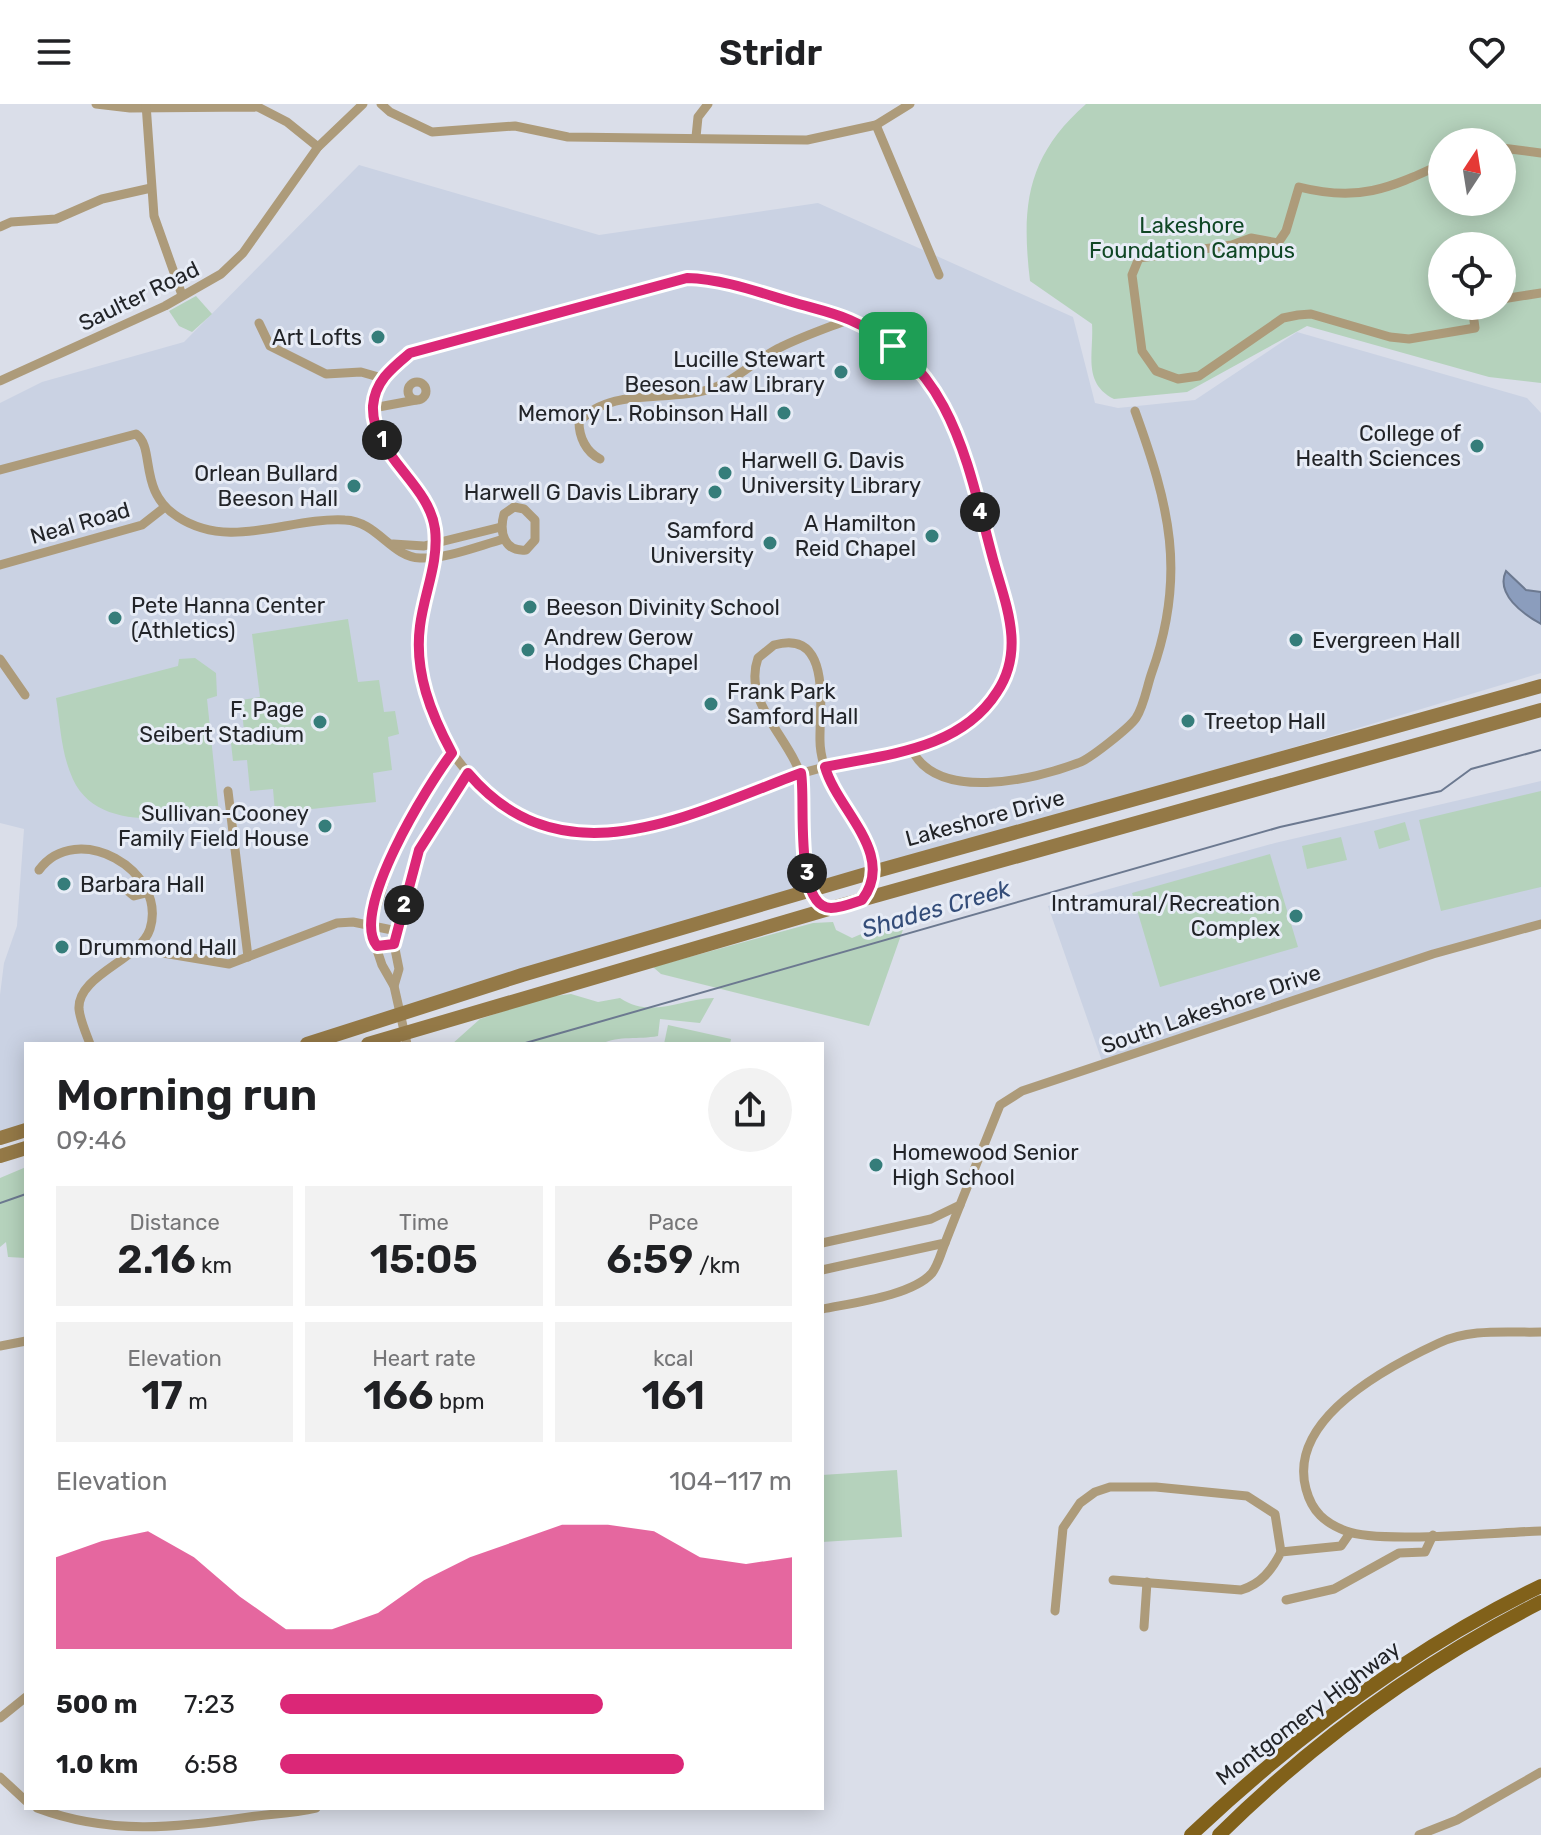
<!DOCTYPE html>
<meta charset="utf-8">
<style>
:root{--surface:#fff;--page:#f2f2f2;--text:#202124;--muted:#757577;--accent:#db2777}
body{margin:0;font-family:Rubik,sans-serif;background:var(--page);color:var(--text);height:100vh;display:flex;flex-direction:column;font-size:30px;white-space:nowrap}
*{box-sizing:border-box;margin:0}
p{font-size:26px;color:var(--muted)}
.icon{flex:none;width:44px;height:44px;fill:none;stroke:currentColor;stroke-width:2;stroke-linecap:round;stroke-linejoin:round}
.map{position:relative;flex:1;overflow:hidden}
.side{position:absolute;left:24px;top:938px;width:800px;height:768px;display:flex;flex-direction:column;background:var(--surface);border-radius:0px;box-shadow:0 4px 20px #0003}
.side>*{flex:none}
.needle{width:52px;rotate:12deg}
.buttons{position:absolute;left:1428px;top:24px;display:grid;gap:16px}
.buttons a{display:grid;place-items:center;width:88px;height:88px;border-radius:50%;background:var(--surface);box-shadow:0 4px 20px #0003;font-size:40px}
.pin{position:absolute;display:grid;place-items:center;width:68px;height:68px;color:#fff;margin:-34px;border-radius:16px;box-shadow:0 4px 12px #0006}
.km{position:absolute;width:40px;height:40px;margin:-20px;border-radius:50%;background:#222;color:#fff;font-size:22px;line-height:40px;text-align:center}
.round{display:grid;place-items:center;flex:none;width:84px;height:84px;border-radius:42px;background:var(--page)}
.summary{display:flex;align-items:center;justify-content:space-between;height:136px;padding:0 32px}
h1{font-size:44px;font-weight:600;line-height:60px}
.stats{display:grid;grid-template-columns:repeat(3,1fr);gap:12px;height:136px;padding:8px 32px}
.stats div{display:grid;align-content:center;border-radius:0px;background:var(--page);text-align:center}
.stats b{font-size:40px;font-weight:600}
.stats small{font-size:22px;font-weight:400}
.stats p{font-size:22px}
.chart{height:224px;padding:16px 32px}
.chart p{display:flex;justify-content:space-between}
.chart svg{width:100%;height:144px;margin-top:8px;fill:var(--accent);opacity:.7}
ul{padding:0 32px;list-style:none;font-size:26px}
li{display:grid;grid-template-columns:128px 96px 1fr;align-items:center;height:60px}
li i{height:20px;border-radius:10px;background:var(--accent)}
header{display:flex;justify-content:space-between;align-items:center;height:104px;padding:0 32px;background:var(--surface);font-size:36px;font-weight:600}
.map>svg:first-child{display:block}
.built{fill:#cad2e3}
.green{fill:#b5d2bc;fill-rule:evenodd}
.water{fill:#8b9dbd;stroke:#6c7990;stroke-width:2}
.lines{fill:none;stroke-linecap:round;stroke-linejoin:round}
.stream{stroke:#6c7990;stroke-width:2}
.minor{stroke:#ad9b7a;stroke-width:9}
.secondary{stroke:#947947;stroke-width:14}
.primary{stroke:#81611a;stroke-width:14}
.route-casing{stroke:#fff;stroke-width:16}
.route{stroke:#db2777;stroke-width:10}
.poi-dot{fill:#357d7a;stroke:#e7ecf6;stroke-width:3}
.labels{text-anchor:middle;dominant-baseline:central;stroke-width:6;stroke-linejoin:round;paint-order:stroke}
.park-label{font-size:22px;fill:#104725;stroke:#e7ecf6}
.street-label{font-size:22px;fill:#222428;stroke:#e7ecf6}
.poi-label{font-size:22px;fill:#222428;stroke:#e7ecf6;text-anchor:end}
.water-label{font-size:24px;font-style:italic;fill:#344d79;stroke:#e7ecf6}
</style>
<header><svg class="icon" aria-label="menu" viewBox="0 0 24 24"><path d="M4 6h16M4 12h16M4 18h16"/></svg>Stridr<svg class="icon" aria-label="heart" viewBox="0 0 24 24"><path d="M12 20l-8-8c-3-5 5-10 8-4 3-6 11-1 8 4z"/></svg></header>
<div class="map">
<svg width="1541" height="1731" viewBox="0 0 1541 1731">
<rect width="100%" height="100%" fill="#dadee9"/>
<g class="built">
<polygon points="359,61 599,131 818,99 1073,213 1095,299 1118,304 1195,296 1297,228 1527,294 1541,309 1541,569 307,940 26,940 26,1026 0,1034 0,891 4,859 17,822 24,725 0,719 0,299 42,278 184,238"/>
<polygon points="1541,677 1541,822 1465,841 1103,960 1048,802 1275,739"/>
</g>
<g class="green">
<path d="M1086 0H1541V279L1489 273 1307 222 1187 288 1114 295C1082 279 1094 249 1092 220L1030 177C1021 101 1027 52 1086 0ZM1442 38H1502V98H1442ZM1442 142H1502V202H1442Z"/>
<polygon points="196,192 212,210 192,228 179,222 169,207"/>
<polygon points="348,515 358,578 379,576 384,608 395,607 399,630 388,633 392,666 373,669 376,698 275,709 273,685 250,687 247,656 233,657 230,630 244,627 241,596 260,593 252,530"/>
<path d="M195 554 216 569 217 592 207 595 219 710C168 714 91 729 70 668 61 645 60 618 56 594L178 562 179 555Z"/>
<polygon points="1541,687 1541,783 1441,807 1419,716"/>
<polygon points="1405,718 1410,736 1379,745 1374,727"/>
<polygon points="1341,733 1347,756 1307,765 1302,742"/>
<polygon points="1270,750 1298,843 1160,883 1132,789"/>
<polygon points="906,817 869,922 661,870 653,863 813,819 833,818 836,826 852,834 889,818"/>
<path d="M571 890 598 898 620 894C651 915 680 895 714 894L700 919 660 915 658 932C638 936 620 931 601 940H452L480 915 546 893Z"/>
<polygon points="668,921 731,935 730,940 664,940"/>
<polygon points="26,1063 26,1154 8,1153 6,1138 0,1143 0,1074"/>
<polygon points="897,1366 902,1433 822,1438 822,1371"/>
</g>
<path class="water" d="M1506 467 1526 486 1541 488V520C1523 510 1495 490 1506 467Z"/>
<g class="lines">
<g class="stream">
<polyline points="522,940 1280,723 1441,687 1471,665 1541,646"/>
<polyline points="0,1099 26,1090"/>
</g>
<g class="minor">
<polyline points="96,0 130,4 258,3 287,18 318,43"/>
<polyline points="146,0 154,112 182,191"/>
<polyline points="381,0 390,8 432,28 515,22 568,33 807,36 876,21 910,0"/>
<polyline points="876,21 939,171"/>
<polyline points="696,33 698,13 708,0"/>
<polyline points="1502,44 1541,49"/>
<path d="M1442 60C1388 85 1358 98 1299 83L1286 127 1278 139 1251 134 1232 141 1139 154 1132 171 1142 247 1156 267 1178 275 1199 272 1283 214 1298 211 1311 210 1390 233 1409 235 1475 224 1472 202"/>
<polyline points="0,123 11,118 56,115 102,95 151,84"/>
<path d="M687 174 732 180 850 215 893 242 934 282 958 328 1014 536C1003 585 986 609 944 636 898 648 849 655 803 669 751 684 702 710 650 725 559 750 463 693 430 608 420 583 416 545 421 518 427 484 443 447 431 412 417 370 345 323 383 273 389 264 402 256 410 249Z"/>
<polyline points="1502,195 1541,189"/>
<polyline points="259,219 270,242 326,270 361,268 382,274"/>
<polyline points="0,277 165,202 221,170 243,149 318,43 363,0"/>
<circle cx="417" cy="287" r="9"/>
<polyline points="373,304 416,296"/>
<path d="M600 355C586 348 579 333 579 318 609 283 667 298 707 286 736 278 755 255 781 243 803 232 827 224 850 215"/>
<path d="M0 366 136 330C156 344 137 387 178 413 230 447 289 413 345 416 377 417 391 453 420 454 446 455 478 442 504 435"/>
<path d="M514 403 524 405 535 416V436L526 446C504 448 499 428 504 410Z"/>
<polyline points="393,440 424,442 501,423"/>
<polyline points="0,461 142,421 165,403"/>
<polyline points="0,555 25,591"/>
<path d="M911 644C936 699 1033 676 1078 659 1089 656 1130 623 1136 614 1144 602 1147 582 1152 568 1187 470 1169 401 1135 307"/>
<polyline points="228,687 248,853"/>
<path d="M39 766C76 715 168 766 150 825 140 856 77 871 79 905 80 916 86 929 90 940"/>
<polyline points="138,773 128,787 134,792 146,789"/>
<path d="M831 804C790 793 808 714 804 684 797 638 741 602 758 554L774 541C833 524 819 606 820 637 820 650 825 666 830 679 842 716 896 751 864 794"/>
<polyline points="142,839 157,848 229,860 337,819 353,818 397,827"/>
<polyline points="394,882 399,865 394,840 417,751 468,669"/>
<polyline points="407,940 394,882 382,861 370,825 397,736 452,649"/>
<polyline points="822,1139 931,1115 960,1101 1000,1001 1022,987 1433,850 1541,820"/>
<polyline points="822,1166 945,1139 960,1101"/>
<path d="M822 1205C851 1199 912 1192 932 1169 938 1161 941 1149 945 1139"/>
<path d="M1541 1228C1507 1229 1471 1224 1439 1239 1387 1263 1287 1315 1306 1385 1312 1408 1325 1419 1346 1427 1379 1440 1499 1428 1541 1427"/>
<polyline points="0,1242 26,1237"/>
<path d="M1113 1476 1241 1486C1261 1480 1272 1466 1281 1448L1341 1442 1350 1429"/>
<polyline points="1286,1496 1334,1485 1399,1449 1425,1448 1433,1431"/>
<polyline points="1055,1507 1063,1424 1080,1399 1095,1388 1110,1383 1156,1383 1247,1392 1275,1410 1281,1448"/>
<polyline points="1144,1523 1147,1478"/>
<polyline points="0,1614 26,1593"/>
<polyline points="0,1673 26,1697"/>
<path d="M37 1704C109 1731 176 1724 249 1713 272 1710 294 1709 316 1704"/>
<polyline points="1419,1731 1457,1716 1541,1668"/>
</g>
<g class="secondary">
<polyline points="307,940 522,871 873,768 1541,582"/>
<polyline points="368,940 832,804 1541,606"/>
<polyline points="0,1034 26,1026"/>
<polyline points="0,1052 26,1044"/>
</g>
<g class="primary">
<path d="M1191 1731C1295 1633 1413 1544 1541 1482"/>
<path d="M1219 1731C1313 1638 1423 1558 1541 1498"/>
</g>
</g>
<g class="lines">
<g class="route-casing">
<path id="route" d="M687 174C723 175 758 188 792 198 812 204 832 208 850 216 953 260 967 359 993 455 1005 499 1026 545 997 588 960 646 887 650 825 663 837 706 897 750 862 796 853 799 841 804 831 804 793 803 806 694 801 669 692 709 563 781 468 669L419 746 394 840 377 842C349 807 428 681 452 649 431 610 414 568 420 522 424 489 439 459 435 425 429 379 371 351 373 302 375 277 392 264 410 249Z"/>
</g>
<use href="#route" class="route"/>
</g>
<g class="poi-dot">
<circle cx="378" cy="233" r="8"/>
<circle cx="841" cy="268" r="8"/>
<circle cx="784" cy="309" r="8"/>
<circle cx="1477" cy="342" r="8"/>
<circle cx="725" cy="369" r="8"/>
<circle cx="354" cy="382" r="8"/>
<circle cx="715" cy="388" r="8"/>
<circle cx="932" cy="432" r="8"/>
<circle cx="770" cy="439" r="8"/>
<circle cx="530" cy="503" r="8"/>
<circle cx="115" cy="514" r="8"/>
<circle cx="1296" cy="536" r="8"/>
<circle cx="528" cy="546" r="8"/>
<circle cx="711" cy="600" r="8"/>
<circle cx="1188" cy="617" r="8"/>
<circle cx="320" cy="618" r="8"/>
<circle cx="325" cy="722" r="8"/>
<circle cx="64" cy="780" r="8"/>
<circle cx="1296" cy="812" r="8"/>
<circle cx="62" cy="843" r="8"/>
<circle cx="876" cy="1061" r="8"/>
</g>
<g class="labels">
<g class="park-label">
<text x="1192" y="121">Lakeshore<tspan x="1192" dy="25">Foundation Campus</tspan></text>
</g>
<g class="street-label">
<text transform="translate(139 192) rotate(-26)">Saulter Road</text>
<text transform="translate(80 419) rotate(-16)">Neal Road</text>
<text transform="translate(985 714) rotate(-15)">Lakeshore Drive</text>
<text transform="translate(1211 905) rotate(-19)">South Lakeshore Drive</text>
<text transform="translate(1308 1609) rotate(-37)">Montgomery Highway</text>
</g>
<g class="poi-label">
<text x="362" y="233">Art Lofts</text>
<text x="825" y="255">Lucille Stewart<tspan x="825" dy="25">Beeson Law Library</tspan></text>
<text x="768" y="309">Memory L. Robinson Hall</text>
<text x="1461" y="329">College of<tspan x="1461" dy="25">Health Sciences</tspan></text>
<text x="741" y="356" text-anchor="start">Harwell G. Davis<tspan x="741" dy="25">University Library</tspan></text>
<text x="338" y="369">Orlean Bullard<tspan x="338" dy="25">Beeson Hall</tspan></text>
<text x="699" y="388">Harwell G Davis Library</text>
<text x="916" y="419">A Hamilton<tspan x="916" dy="25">Reid Chapel</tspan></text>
<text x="754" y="426">Samford<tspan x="754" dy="25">University</tspan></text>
<text x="131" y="501" text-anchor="start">Pete Hanna Center<tspan x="131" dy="25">(Athletics)</tspan></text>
<text x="546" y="503" text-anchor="start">Beeson Divinity School</text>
<text x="544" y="533" text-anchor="start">Andrew Gerow<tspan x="544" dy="25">Hodges Chapel</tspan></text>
<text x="1312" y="536" text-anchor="start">Evergreen Hall</text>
<text x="727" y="587" text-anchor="start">Frank Park<tspan x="727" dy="25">Samford Hall</tspan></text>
<text x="304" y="605">F. Page<tspan x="304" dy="25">Seibert Stadium</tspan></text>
<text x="1204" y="617" text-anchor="start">Treetop Hall</text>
<text x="309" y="709">Sullivan-Cooney<tspan x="309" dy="25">Family Field House</tspan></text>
<text x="80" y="780" text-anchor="start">Barbara Hall</text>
<text x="1280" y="799">Intramural/Recreation<tspan x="1280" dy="25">Complex</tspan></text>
<text x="78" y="843" text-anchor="start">Drummond Hall</text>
<text x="892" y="1048" text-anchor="start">Homewood Senior<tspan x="892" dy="25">High School</tspan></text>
</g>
<g class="water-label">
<text transform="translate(936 805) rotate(-16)">Shades Creek</text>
</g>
</g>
</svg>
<div class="buttons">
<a><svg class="needle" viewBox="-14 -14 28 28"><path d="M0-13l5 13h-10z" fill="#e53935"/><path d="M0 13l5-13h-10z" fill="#757577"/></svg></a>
<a><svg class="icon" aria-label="locate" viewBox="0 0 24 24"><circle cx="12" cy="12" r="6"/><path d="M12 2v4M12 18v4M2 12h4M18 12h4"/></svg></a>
</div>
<div class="pin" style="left:893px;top:242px;background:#1e9e55"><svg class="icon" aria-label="arrive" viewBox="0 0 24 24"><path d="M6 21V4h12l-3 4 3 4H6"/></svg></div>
<b class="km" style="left:382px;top:336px">1</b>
<b class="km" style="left:404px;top:801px">2</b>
<b class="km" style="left:807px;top:769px">3</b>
<b class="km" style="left:980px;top:408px">4</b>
<section class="side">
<div class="summary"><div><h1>Morning run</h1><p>09:46</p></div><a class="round"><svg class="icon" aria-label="share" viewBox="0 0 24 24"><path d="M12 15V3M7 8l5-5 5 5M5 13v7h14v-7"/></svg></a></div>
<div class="stats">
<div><p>Distance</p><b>2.16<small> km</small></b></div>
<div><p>Time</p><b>15:05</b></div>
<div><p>Pace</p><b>6:59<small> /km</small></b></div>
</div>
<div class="stats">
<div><p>Elevation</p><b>17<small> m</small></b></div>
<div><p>Heart rate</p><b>166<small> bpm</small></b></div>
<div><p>kcal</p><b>161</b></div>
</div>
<div class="chart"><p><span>Elevation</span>104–117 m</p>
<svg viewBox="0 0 160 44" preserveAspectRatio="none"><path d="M0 44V16L10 11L20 8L30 16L40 28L50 38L60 38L70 33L80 23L90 16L100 11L110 6L120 6L130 8L140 16L150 18L160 16V44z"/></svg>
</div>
<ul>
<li><b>500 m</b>7:23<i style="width:63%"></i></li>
<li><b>1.0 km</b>6:58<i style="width:79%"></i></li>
</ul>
</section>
</div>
